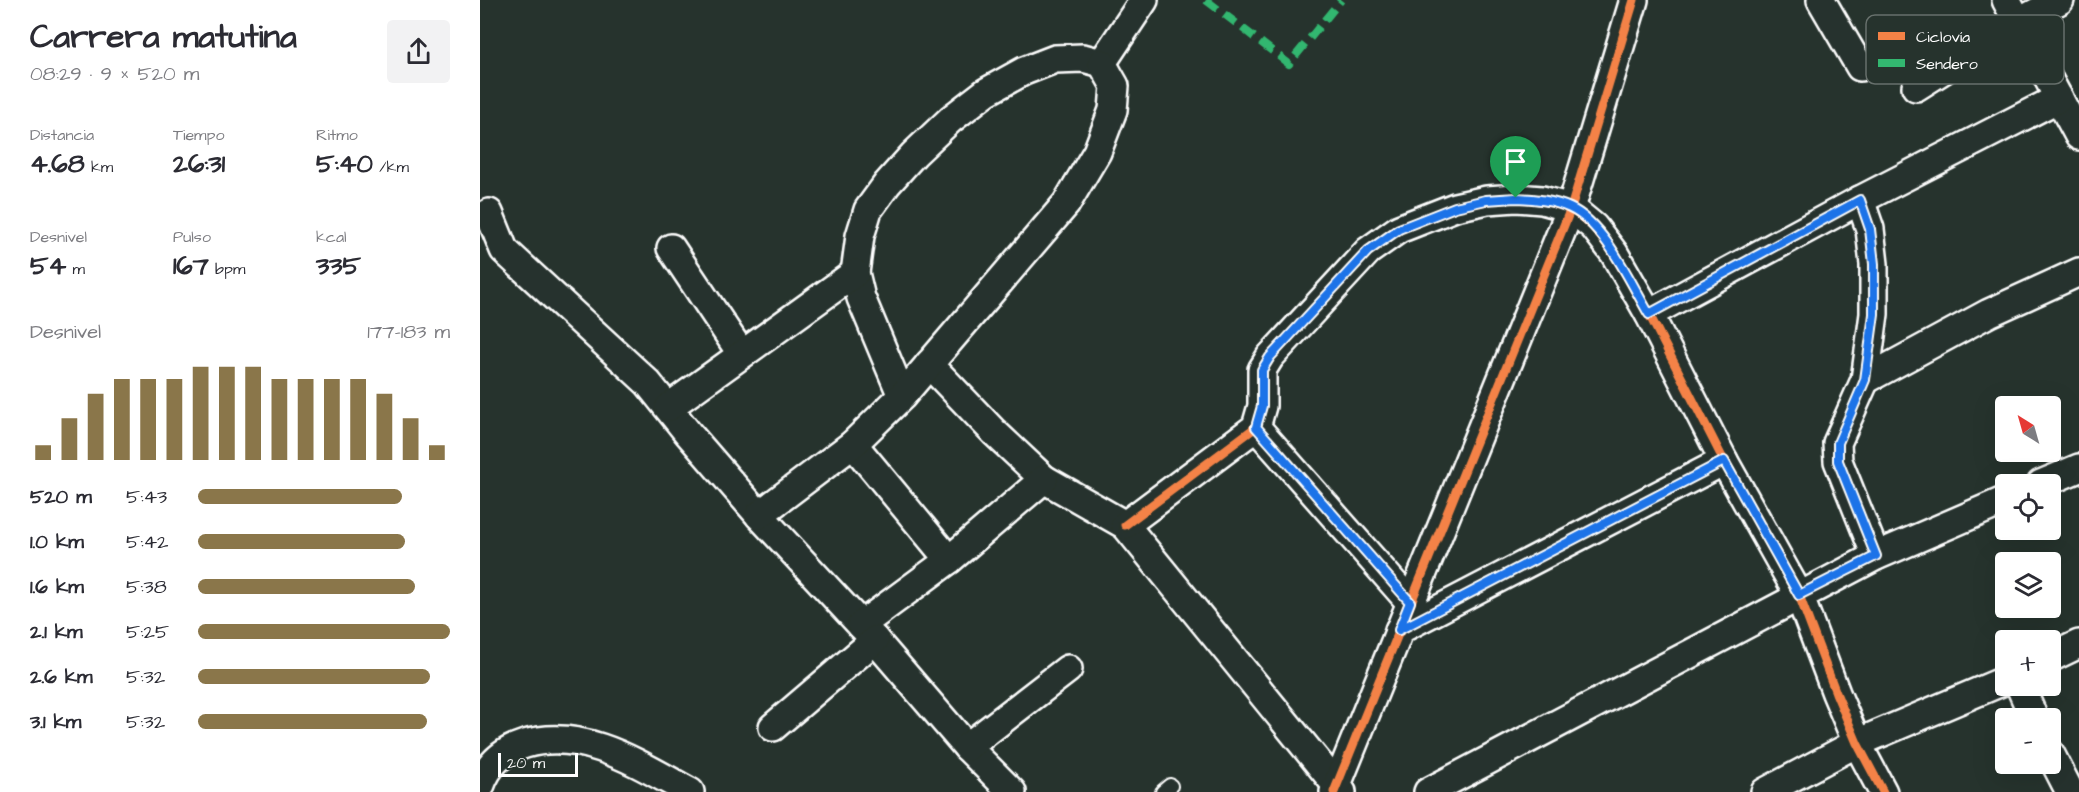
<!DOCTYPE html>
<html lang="es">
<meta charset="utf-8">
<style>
:root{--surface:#fff;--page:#f2f2f3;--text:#2b2b33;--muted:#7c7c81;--accent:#8a764a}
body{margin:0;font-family:"Architects Daughter",sans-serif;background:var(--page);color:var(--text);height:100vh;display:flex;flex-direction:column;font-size:22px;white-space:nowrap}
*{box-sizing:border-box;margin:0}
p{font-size:20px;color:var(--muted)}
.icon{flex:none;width:33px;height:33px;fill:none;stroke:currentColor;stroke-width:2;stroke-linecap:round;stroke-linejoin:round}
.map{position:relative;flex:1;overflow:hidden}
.drawer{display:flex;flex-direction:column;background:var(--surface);width:480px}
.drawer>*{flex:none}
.needle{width:39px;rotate:323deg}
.controls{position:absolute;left:1515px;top:396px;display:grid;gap:12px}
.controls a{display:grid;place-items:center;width:66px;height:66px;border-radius:6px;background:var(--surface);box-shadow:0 6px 24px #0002;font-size:30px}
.scale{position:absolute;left:18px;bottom:15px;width:80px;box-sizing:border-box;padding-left:6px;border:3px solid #fff;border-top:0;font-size:16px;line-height:21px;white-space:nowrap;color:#fff;-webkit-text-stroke:4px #26332d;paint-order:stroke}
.pin{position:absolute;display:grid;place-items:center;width:51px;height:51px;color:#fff;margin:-62px -26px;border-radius:50% 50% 50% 0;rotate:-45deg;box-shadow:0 0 6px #0007}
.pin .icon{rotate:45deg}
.round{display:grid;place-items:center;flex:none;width:63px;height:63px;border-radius:6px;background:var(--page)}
.summary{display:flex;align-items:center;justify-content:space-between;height:102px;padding:0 30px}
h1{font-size:33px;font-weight:800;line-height:45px}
.figures{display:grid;grid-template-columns:repeat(3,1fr);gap:9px;height:102px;padding:6px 30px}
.figures div{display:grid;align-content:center}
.figures b{font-size:26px;font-weight:800}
.figures small{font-size:16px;font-weight:400}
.figures p{font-size:16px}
.chart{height:168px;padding:12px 30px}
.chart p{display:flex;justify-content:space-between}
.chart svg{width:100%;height:108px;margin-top:6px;stroke:var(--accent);stroke-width:6}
ul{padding:0 30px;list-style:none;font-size:20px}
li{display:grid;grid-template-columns:96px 72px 1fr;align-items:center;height:45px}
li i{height:15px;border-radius:8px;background:var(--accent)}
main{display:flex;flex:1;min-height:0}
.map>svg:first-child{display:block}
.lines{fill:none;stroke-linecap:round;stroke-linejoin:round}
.service-casing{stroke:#fff;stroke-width:18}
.minor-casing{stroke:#fff;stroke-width:32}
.service{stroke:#26332d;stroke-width:14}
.minor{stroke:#26332d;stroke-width:27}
.quiet{stroke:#33b770;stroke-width:8;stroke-dasharray:15 8;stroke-linecap:butt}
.cycleway-casing{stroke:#26332d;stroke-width:13}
.cycleway{stroke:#f48246;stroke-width:9}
.route-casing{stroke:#fff;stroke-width:12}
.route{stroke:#1a73e8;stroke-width:8}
.key{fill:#26332d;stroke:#67706c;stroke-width:1.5}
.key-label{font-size:16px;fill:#fff}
</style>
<main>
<section class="drawer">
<div class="summary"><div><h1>Carrera matutina</h1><p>08:29 · 9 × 520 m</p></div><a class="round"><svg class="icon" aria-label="share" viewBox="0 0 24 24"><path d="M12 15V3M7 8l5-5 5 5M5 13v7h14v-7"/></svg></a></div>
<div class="figures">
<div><p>Distancia</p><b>4.68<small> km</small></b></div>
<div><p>Tiempo</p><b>26:31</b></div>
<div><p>Ritmo</p><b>5:40<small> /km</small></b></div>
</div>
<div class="figures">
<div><p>Desnivel</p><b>54<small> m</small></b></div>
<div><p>Pulso</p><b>167<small> bpm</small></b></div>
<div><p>kcal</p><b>335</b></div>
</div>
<div class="chart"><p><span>Desnivel</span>177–183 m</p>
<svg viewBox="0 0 160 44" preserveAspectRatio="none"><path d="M5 44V38M15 44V27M25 44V17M35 44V11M45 44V11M55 44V11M65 44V6M75 44V6M85 44V6M95 44V11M105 44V11M115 44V11M125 44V11M135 44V17M145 44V27M155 44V38"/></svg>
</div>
<ul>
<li><b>520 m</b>5:43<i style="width:81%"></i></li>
<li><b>1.0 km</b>5:42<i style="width:82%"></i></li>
<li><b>1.6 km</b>5:38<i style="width:86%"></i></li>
<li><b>2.1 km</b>5:25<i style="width:100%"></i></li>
<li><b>2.6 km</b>5:32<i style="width:92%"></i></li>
<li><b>3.1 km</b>5:32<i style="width:91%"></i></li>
</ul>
</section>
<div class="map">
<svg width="1599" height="792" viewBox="0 0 1599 792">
<rect width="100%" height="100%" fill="#26332d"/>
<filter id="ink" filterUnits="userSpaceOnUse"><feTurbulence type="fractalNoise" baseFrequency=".0167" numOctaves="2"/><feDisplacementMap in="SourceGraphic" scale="12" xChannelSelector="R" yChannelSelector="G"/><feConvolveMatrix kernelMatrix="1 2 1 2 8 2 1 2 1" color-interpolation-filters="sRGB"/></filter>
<g filter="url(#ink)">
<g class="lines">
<g class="service-casing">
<polyline id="service" points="683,792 690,786"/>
</g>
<g class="minor-casing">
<g id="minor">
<polyline points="1341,0 1380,67"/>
<polyline points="1526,0 1599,136"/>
<polyline points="1436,87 1539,22 1580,0"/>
<polyline points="1380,200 1390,229 1394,264 1394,314 1385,380 1357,443 1358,461 1396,556"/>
<polyline points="9,213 24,250 168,383 208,433 279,515 395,640 487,747 532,792"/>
<polyline points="191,248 261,353"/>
<polyline points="1169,314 1380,200 1579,98"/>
<polyline points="449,364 514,432 564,479 645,525 862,792"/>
<polyline points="1385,380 1509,313 1599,272"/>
<polyline points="422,396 381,298 375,273 380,236 388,210 407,184 434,154 471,119 506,92 544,71 575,59 603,58 622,63 664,0"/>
<polyline points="189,407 375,273"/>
<polyline points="776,427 930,602"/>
<polyline points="373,444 469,560"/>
<polyline points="1561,484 1599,468"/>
<polyline points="279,515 373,444 422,396 586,204 617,152 633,110 635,86 622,63"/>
<polyline points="645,525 776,427 782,406 782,370 790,357 888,251 919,229 975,207 1007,200 1036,198 1062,200 1091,208 1114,227 1134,253 1169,314 1244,461 1319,595 1356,693 1377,743 1403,792"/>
<polyline points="381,625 469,560 564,479"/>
<polyline points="919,630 1244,461"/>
<polyline points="1570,658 1599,644"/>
<polyline points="1540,686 1554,718"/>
<polyline points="293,727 395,640"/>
<polyline points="487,747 588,669"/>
<polyline points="1570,753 1590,792"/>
<path d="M0 787C8 764 22 751 45 744 104 727 160 765 210 792"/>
<polyline points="854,792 1091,208 1154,0"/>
<polyline points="948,792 1396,556 1526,500"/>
<polyline points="1285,792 1377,743 1526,680"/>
</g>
</g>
<use href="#service" class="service"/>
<use href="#minor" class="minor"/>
<polyline class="quiet" points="726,0 809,64 861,0"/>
<g class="cycleway-casing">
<g id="cycleway">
<polyline points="645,525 776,427 782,406 782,370 790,357 888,251 919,229 975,207 1007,200 1036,198 1062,200 1091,208 1114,227 1134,253 1169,314 1244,461 1319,595 1356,693 1377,743 1403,792"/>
<polyline points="854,792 1091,208 1154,0"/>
</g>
</g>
<use href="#cycleway" class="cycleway"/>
</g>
</g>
<g class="lines" filter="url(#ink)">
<g class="route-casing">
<path id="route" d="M1036 198C1054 199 1073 200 1090 208 1125 224 1150 282 1169 314L1380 200 1390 229 1394 264V314L1385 380 1358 443V461L1396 556 1319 595 1244 461 919 630 930 602 776 427 782 406V370L790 357 888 251 919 229 975 207 1006 200Z"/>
</g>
<use href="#route" class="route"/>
</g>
<rect x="1386" y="15" width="198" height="69" rx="9" class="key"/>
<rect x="1398" y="32" width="27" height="8" fill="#f48246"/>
<rect x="1398" y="59" width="27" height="8" fill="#33b770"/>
<g class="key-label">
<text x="1436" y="42">Ciclovía</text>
<text x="1436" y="69">Sendero</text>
</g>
</svg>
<div class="controls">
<a><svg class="needle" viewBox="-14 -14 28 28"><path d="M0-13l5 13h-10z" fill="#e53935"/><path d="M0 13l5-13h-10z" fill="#7c7c81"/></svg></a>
<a><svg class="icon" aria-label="locate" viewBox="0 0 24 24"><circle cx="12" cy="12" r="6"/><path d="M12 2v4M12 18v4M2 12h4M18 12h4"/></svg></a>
<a><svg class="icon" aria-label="layers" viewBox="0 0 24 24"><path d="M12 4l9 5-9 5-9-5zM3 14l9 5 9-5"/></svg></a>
<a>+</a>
<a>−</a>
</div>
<div class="scale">20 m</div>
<div class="pin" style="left:1036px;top:198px;background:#1e9e55"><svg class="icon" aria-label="arrive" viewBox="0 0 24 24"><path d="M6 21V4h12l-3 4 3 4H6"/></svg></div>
</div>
</main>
